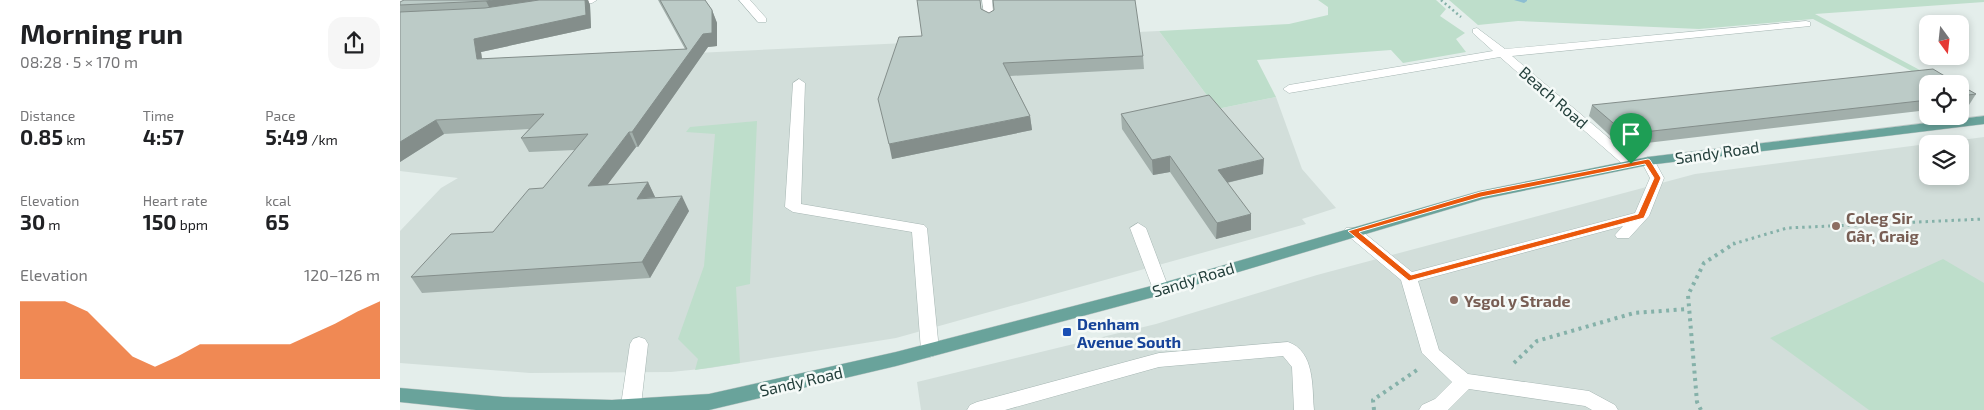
<!DOCTYPE html>
<meta charset="utf-8">
<style>
:root{--surface:#fff;--page:#f6f6f6;--text:#202124;--muted:#757577;--accent:#ea580c}
body{margin:0;font-family:"Exo 2",sans-serif;background:var(--page);color:var(--text);height:100vh;display:flex;flex-direction:column;font-size:19px;white-space:nowrap}
*{box-sizing:border-box;margin:0}
p{font-size:16px;color:var(--muted)}
.icon{flex:none;width:28px;height:28px;fill:none;stroke:currentColor;stroke-width:2;stroke-linecap:round;stroke-linejoin:round}
.map{position:relative;flex:1;overflow:hidden}
.sheet{display:flex;flex-direction:column;background:var(--surface);width:400px}
.sheet>*{flex:none}
.needle{width:32px;rotate:165deg}
.buttons{position:absolute;left:1519px;top:15px;display:grid;gap:10px}
.buttons a{display:grid;place-items:center;width:50px;height:50px;border-radius:10px;background:var(--surface);box-shadow:0 2px 8px #0003;font-size:25px}
.pin{position:absolute;display:grid;place-items:center;width:42px;height:42px;color:#fff;margin:-51px -21px;border-radius:50% 50% 50% 0;rotate:-45deg;box-shadow:0 0 5px #0007}
.pin .icon{rotate:45deg}
.round{display:grid;place-items:center;flex:none;width:52px;height:52px;border-radius:15px;background:var(--page)}
.overview{display:flex;align-items:center;justify-content:space-between;height:85px;padding:0 20px}
h1{font-size:28px;font-weight:700;line-height:38px}
.stats{display:grid;grid-template-columns:repeat(3,1fr);gap:8px;height:85px;padding:5px 20px}
.stats div{display:grid;align-content:center}
.stats b{font-size:21px;font-weight:700}
.stats small{font-size:14px;font-weight:400}
.stats p{font-size:14px}
.chart{height:140px;padding:10px 20px}
.chart p{display:flex;justify-content:space-between}
.chart svg{width:100%;height:90px;margin-top:5px;fill:var(--accent);opacity:.7}
main{display:flex;flex:1;min-height:0}
.map>svg:first-child{display:block}
.built{fill:#d2deda}
.green{fill:#bedecb}
.lines{fill:none;stroke-linecap:round;stroke-linejoin:round}
.stream{fill:#8dbed2;fill-rule:evenodd}
.service-casing{stroke:#a6b6b3;stroke-width:1}
.minor-casing{stroke:#a6b6b3;stroke-width:1}
.primary-casing{stroke:#c1c9c8;stroke-width:1}
.path-far2{stroke:#85b1a9;stroke-width:2.5;stroke-dasharray:2 3;stroke-linecap:butt}
.path-far1{stroke:#85b1a9;stroke-width:3;stroke-dasharray:2.5 4;stroke-linecap:butt}
.path{stroke:#85b1a9;stroke-width:4;stroke-dasharray:3 4.5;stroke-linecap:butt}
.service{fill:#fff;fill-rule:evenodd}
.minor{fill:#fff;fill-rule:evenodd}
.primary{fill:#69a39b;fill-rule:evenodd}
.wall{fill:#a2afab}
.shaded-wall{fill:#848e8b}
.building{fill:#bccbc7;stroke:#848e8b}
.route{fill:#ea580c;stroke:#fff;fill-rule:evenodd}
.education-dot{fill:#8d6e63;stroke:#f5faf8;stroke-width:2}
.transit-dot{fill:#1a4fb4;stroke:#f5faf8;stroke-width:2}
.labels{text-anchor:middle;dominant-baseline:central;stroke-width:5;stroke-linejoin:round;paint-order:stroke}
.street-label{font-size:16px;fill:#233f3b;stroke:#f5faf8}
.education-label{font-size:16px;font-weight:bold;fill:#785e54;stroke:#f5faf8;text-anchor:start}
.transit-label{font-size:16px;font-weight:bold;fill:#164399;stroke:#f5faf8;text-anchor:start}
</style>
<main>
<section class="sheet">
<div class="overview"><div><h1>Morning run</h1><p>08:28 · 5 × 170 m</p></div><a class="round"><svg class="icon" aria-label="share" viewBox="0 0 24 24"><path d="M12 15V3M7 8l5-5 5 5M5 13v7h14v-7"/></svg></a></div>
<div class="stats">
<div><p>Distance</p><b>0.85<small> km</small></b></div>
<div><p>Time</p><b>4:57</b></div>
<div><p>Pace</p><b>5:49<small> /km</small></b></div>
</div>
<div class="stats">
<div><p>Elevation</p><b>30<small> m</small></b></div>
<div><p>Heart rate</p><b>150<small> bpm</small></b></div>
<div><p>kcal</p><b>65</b></div>
</div>
<div class="chart"><p><span>Elevation</span>120–126 m</p>
<svg viewBox="0 0 160 44" preserveAspectRatio="none"><path d="M0 44V6L10 6L20 6L30 11L40 22L50 33L60 38L70 33L80 27L90 27L100 27L110 27L120 27L130 22L140 17L150 11L160 6V44z"/></svg>
</div>
</section>
<div class="map">
<svg width="1584" height="410" viewBox="0 0 1584 410">
<rect width="100%" height="100%" fill="#e4eeeb"/>
<g class="built">
<polygon points="759,31 817,109 876,97 902,169 936,208 902,219 906,224 496,338 310,368 271,372 130,373 0,363 0,231 41,188 58,178 0,171 0,67"/>
<polygon points="1584,137 1584,410 521,410 517,382 756,324 917,275 1295,174 1527,144 1528,176 1560,176 1560,144 1531,144"/>
</g>
<g class="green">
<polygon points="918,0 1036,0 1046,9 1040,16 1065,33 1056,39 1066,52 1003,63 991,50 857,60 876,97 817,109 759,31 889,24 928,15 928,7"/>
<polygon points="1049,0 1584,0 1584,2 1415,14 1546,84 1536,84 1413,19 1299,29 1118,21 1078,25"/>
<polygon points="357,121 350,284 336,287 340,363 295,370 298,359 278,339 304,266 315,134 286,132 290,127"/>
<polygon points="1543,259 1584,283 1584,410 1469,410 1370,338"/>
</g>
<g class="lines">
<polygon class="stream" points="1114,0 1127,0 1127,1 1124,3"/>
<g class="service-casing">
<g id="service">
<polygon points="582,0 592,0 594,23 590,24 585,21"/>
<polygon points="1406,21 1410,22 1410,26 1112,56 1236,161 1238,164 1231,168 1226,167 1100,57 889,93 883,89 889,85 1093,51 1073,33 1073,29 1077,28 1105,49"/>
<polygon points="399,79 405,83 401,204 524,225 527,228 539,350 536,355 530,357 524,355 521,350 512,232 393,212 385,207 393,83"/>
<polygon points="1248,157 1253,158 1264,178 1249,216 1229,238 1217,238 1215,235 1223,226 1018,281 1039,350 1068,374 1189,391 1215,405 1218,410 1192,410 1185,406 1069,389 1048,410 1019,410 1022,405 1035,399 1052,382 1022,353 1001,280 946,234 944,231 946,228 958,228 1012,272 1235,213 1250,178 1241,161"/>
<polygon points="738,223 746,228 769,289 767,293 755,293 753,289 730,228"/>
<polygon points="239,337 245,339 248,344 241,405 238,410 224,410 221,405 230,344 233,339"/>
<path d="M888 342C915 351 912 387 914 410H894L892 367 883 356 759 367 605 410H567L570 405 577 402 759 353Z"/>
</g>
</g>
<g class="minor-casing">
<g id="minor">
<polygon points="173,0 197,0 192,3 168,7 163,4"/>
<polygon points="339,0 350,0 366,18 366,22 358,22"/>
</g>
</g>
<g class="primary-casing">
<polygon id="primary" points="1584,116 1584,124 1248,165 1083,199 761,295 496,366 309,410 76,410 0,402 0,388 103,397 212,400 309,394 496,352 759,284 1080,191 1248,157"/>
</g>
<polyline class="path-far2" points="1041,0 1061,17"/>
<polyline class="path-far1" points="1333,244 1387,228 1584,219"/>
<g class="path">
<polyline points="1114,363 1137,341 1234,313 1288,309"/>
<polyline points="974,410 973,400 1017,370"/>
<polyline points="1301,410 1297,402 1288,295 1304,263 1335,243"/>
</g>
<use href="#service" class="service"/>
<use href="#minor" class="minor"/>
<use href="#primary" class="primary"/>
</g>
<g class="wall">
<polygon points="188,0 190,5 191,28 81,52 82,59 285,49 258,0 305,0 312,10 317,23 317,46 308,47 238,147 236,147 207,185 248,182 255,197 289,211 250,278 22,293 11,277 93,232 143,188 175,150 129,152 121,138 129,129 44,134 0,162 0,2"/>
<polygon points="580,0 581,9 589,13 743,56 744,69 610,76 630,116 632,130 492,159 522,36"/>
<polygon points="1528,84 1528,110 1221,146 1189,116 1192,105"/>
<polygon points="1560,85 1576,94 1569,105 1560,106"/>
<polygon points="721,114 863,174 827,183 851,230 816,239 770,172 753,175 722,129"/>
</g>
<g class="shaded-wall">
<polygon points="93,0 160,0 91,11 86,1"/>
<polygon points="185,0 188,0 190,5 191,28 81,52 84,73 77,59 74,39"/>
<polygon points="312,10 317,23 317,46 308,47 238,147 232,132"/>
<polygon points="630,116 632,130 492,159 489,144"/>
<polygon points="36,120 44,134 0,162 0,142"/>
<polygon points="229,132 236,147 195,201 188,186"/>
<polygon points="770,156 770,172 753,175 752,160"/>
<polygon points="864,159 863,174 817,185 818,170"/>
<polygon points="248,182 255,197 237,199"/>
<polygon points="282,196 289,211 250,278 242,262"/>
<polygon points="851,214 851,230 816,239 817,223"/>
</g>
<g class="building">
<polygon points="4,0 93,0 86,1 0,5 0,2"/>
<polygon points="139,0 185,0 186,15 74,39 77,59 287,49 260,0 305,0 312,10 312,33 303,34 232,132 229,132 188,186 248,182 237,199 282,196 242,262 11,277 51,234 93,232 129,189 143,188 188,134 121,138 144,114 36,120 0,142 0,12 85,8"/>
<polygon points="517,0 580,0 581,9 589,13 594,10 593,0 735,0 743,56 603,63 630,116 489,144 478,99 499,37 522,36"/>
<polygon points="1533,69 1558,84 1528,84 1528,100 1226,134 1192,105"/>
<polygon points="1560,85 1576,94 1560,96"/>
<polygon points="809,95 864,159 818,170 851,214 817,223 770,156 752,160 721,114"/>
</g>
<path class="route" d="M1248 159 1250 160 1261 178 1244 218 1009 281 948 231 1080 192ZM1245 164 1254 178 1238 214 1011 275 959 232 1081 197Z"/>
<g class="education-dot">
<circle cx="1436" cy="226" r="5"/>
<circle cx="1054" cy="300" r="5"/>
</g>
<rect class="transit-dot" x="662" y="327" width="10" height="10" rx="2.5"/>
<g class="labels">
<g class="street-label">
<text transform="translate(1154 97) rotate(41)">Beach Road</text>
<text transform="translate(1317 152) rotate(-8)">Sandy Road</text>
<text transform="translate(793 279) rotate(-17)">Sandy Road</text>
<text transform="translate(401 381) rotate(-13)">Sandy Road</text>
</g>
<g class="education-label">
<text x="1446" y="217">Coleg Sir<tspan x="1446" dy="18">Gâr, Graig</tspan></text>
<text x="1064" y="300">Ysgol y Strade</text>
</g>
<g class="transit-label">
<text x="677" y="323">Denham<tspan x="677" dy="18">Avenue South</tspan></text>
</g>
</g>
</svg>
<div class="buttons">
<a><svg class="needle" viewBox="-14 -14 28 28"><path d="M0-13l5 13h-10z" fill="#e53935"/><path d="M0 13l5-13h-10z" fill="#757577"/></svg></a>
<a><svg class="icon" aria-label="locate" viewBox="0 0 24 24"><circle cx="12" cy="12" r="6"/><path d="M12 2v4M12 18v4M2 12h4M18 12h4"/></svg></a>
<a><svg class="icon" aria-label="layers" viewBox="0 0 24 24"><path d="M12 4l9 5-9 5-9-5zM3 14l9 5 9-5"/></svg></a>
</div>
<div class="pin" style="left:1231px;top:164px;background:#1e9e55"><svg class="icon" aria-label="arrive" viewBox="0 0 24 24"><path d="M6 21V4h12l-3 4 3 4H6"/></svg></div>
</div>
</main>
